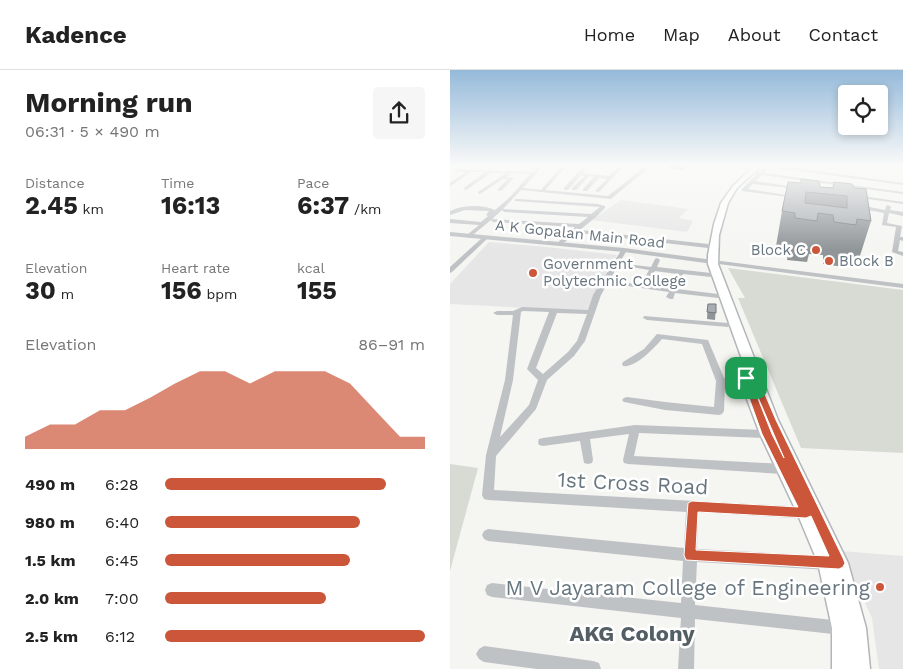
<!DOCTYPE html>
<meta charset="utf-8">
<style>
:root{--surface:#fff;--page:#f6f6f6;--text:#222;--muted:#767676;--line:#e0e0e0;--accent:#cc563a}
body{margin:0;font-family:"Work Sans",sans-serif;background:var(--page);color:var(--text);height:100vh;display:flex;flex-direction:column;font-size:19px;white-space:nowrap}
*{box-sizing:border-box;margin:0}
p{font-size:16px;color:var(--muted)}
.icon{flex:none;width:28px;height:28px;fill:none;stroke:currentColor;stroke-width:2;stroke-linecap:round;stroke-linejoin:round}
.map{position:relative;flex:1;overflow:hidden}
.panel{display:flex;flex-direction:column;background:var(--surface);width:450px}
.panel>*{flex:none}
.buttons{position:absolute;left:388px;top:15px;display:grid;gap:10px}
.buttons a{display:grid;place-items:center;width:50px;height:50px;border-radius:5px;background:var(--surface);box-shadow:0 2px 8px #0003;font-size:25px}
.pin{position:absolute;display:grid;place-items:center;width:42px;height:42px;color:#fff;margin:-21px;border-radius:10px;box-shadow:0 2px 8px #0006}
.round{display:grid;place-items:center;flex:none;width:52px;height:52px;border-radius:5px;background:var(--page)}
.overview{display:flex;align-items:center;justify-content:space-between;height:85px;padding:0 25px}
h1{font-size:28px;font-weight:700;line-height:38px}
.stats{display:grid;grid-template-columns:repeat(3,1fr);gap:8px;height:85px;padding:5px 25px}
.stats div{display:grid;align-content:center}
.stats b{font-size:25px;font-weight:700}
.stats small{font-size:14px;font-weight:400}
.stats p{font-size:14px}
.chart{height:140px;padding:10px 25px}
.chart p{display:flex;justify-content:space-between}
.chart svg{width:100%;height:90px;margin-top:5px;fill:var(--accent);opacity:.7}
ul{padding:0 25px;list-style:none;font-size:16px}
li{display:grid;grid-template-columns:80px 60px 1fr;align-items:center;height:38px}
li i{height:12px;border-radius:6px;background:var(--accent)}
header{display:flex;align-items:center;gap:30px;box-sizing:border-box;height:70px;padding:0 25px;background:var(--surface);border-bottom:1px solid var(--line)}
header strong{font-size:24px}
nav{display:flex;gap:28px;margin-inline-start:auto;font-size:18px}
main{display:flex;flex:1;min-height:0}
.map>svg:first-child{display:block}
.built{fill:#e5e6e5}
.green{fill:#d7dbd3}
.lines{fill:none;stroke-linecap:round;stroke-linejoin:round}
.secondary-casing{stroke:#b1b6b9;stroke-width:3}
.minor{fill:#bfc2c5;fill-rule:evenodd}
.tertiary{fill:#bfc2c5;fill-rule:evenodd}
.secondary{fill:#fff;fill-rule:evenodd}
.wall{fill:#909598}
.building{fill:#a7adb1;stroke:#75797c;fill-rule:evenodd}
.route{fill:#cc563a;stroke:#fff;fill-rule:evenodd}
.poi-dot{fill:#cc563a;stroke:#fff;stroke-width:2}
.labels{text-anchor:middle;dominant-baseline:central;stroke-width:5;stroke-linejoin:round;paint-order:stroke}
.far-street-label{font-size:15px;fill:#68767f;stroke:#fff}
.far-poi-label{font-size:15px;fill:#68767f;stroke:#fff;text-anchor:start}
.near-street-label{font-size:21px;fill:#68767f;stroke:#fff}
.near-poi-label{font-size:21px;fill:#68767f;stroke:#fff;text-anchor:end}
.near-neighbourhood-label{font-size:22px;font-weight:bold;fill:#545e65;stroke:#fff}
</style>
<header>
<strong>Kadence</strong>
<nav><a>Home</a><a>Map</a><a>About</a><a>Contact</a></nav>
</header>
<main>
<section class="panel">
<div class="overview"><div><h1>Morning run</h1><p>06:31 · 5 × 490 m</p></div><a class="round"><svg class="icon" aria-label="share" viewBox="0 0 24 24"><path d="M12 15V3M7 8l5-5 5 5M5 13v7h14v-7"/></svg></a></div>
<div class="stats">
<div><p>Distance</p><b>2.45<small> km</small></b></div>
<div><p>Time</p><b>16:13</b></div>
<div><p>Pace</p><b>6:37<small> /km</small></b></div>
</div>
<div class="stats">
<div><p>Elevation</p><b>30<small> m</small></b></div>
<div><p>Heart rate</p><b>156<small> bpm</small></b></div>
<div><p>kcal</p><b>155</b></div>
</div>
<div class="chart"><p><span>Elevation</span>86–91 m</p>
<svg viewBox="0 0 160 44" preserveAspectRatio="none"><path d="M0 44V38L10 32L20 32L30 25L40 25L50 19L60 12L70 6L80 6L90 12L100 6L110 6L120 6L130 12L140 25L150 38L160 38V44z"/></svg>
</div>
<ul>
<li><b>490 m</b>6:28<i style="width:85%"></i></li>
<li><b>980 m</b>6:40<i style="width:75%"></i></li>
<li><b>1.5 km</b>6:45<i style="width:71%"></i></li>
<li><b>2.0 km</b>7:00<i style="width:62%"></i></li>
<li><b>2.5 km</b>6:12<i style="width:100%"></i></li>
</ul>
</section>
<div class="map">
<svg width="453" height="599" viewBox="0 0 453 599">
<rect width="100%" height="100%" fill="#f5f5f2"/>
<g class="built">
<polygon points="171,130 238,139 229,148 243,151 237,162 142,150"/>
<polygon points="39,172 97,177 167,185 148,217 138,241 0,234 0,214"/>
<polygon points="391,481 453,486 453,599 429,599 422,548"/>
</g>
<g class="green">
<polygon points="278,198 453,220 453,383 351,378 288,228 295,228"/>
<polygon points="0,394 28,398 0,501"/>
</g>
<g class="lines">
<g class="secondary-casing">
<polygon id="secondary" points="304,96 311,96 287,118 278,133 269,165 268,194 328,350 398,493 416,558 420,599 382,599 382,558 368,493 348,445 310,364 295,324 297,321 303,320 258,194 258,185 264,154 271,133 283,116"/>
</g>
<g class="minor">
<path d="M88 96H93L73 118 91 120 112 96H117L95 120 158 126 196 96H201L161 129 71 120 53 139 141 144 150 137 65 131V129H67L148 134 155 136V138L146 147 111 175 106 174 125 157 43 152 41 150 19 168 17 167V165L29 155 0 153V149L31 152 38 146 36 145 39 141 15 140 0 145V141C13 135 32 134 45 140L61 126 80 104 61 103 56 107 64 108 51 121 47 120 58 109H53L30 124 28 123V122L56 103H41L16 120 14 119V118L35 102H21L0 116V113L16 102 5 101 4 99 82 102ZM52 140 54 142 138 147 129 154 42 149Z"/>
<polygon points="134,96 139,96 133,103 159,106 169,96 174,96 149,122 145,121 157,109 149,108 137,121 133,121 133,119 144,107 139,106 126,120 122,120 122,118 135,106 131,105 118,120 114,120 114,118"/>
<polygon points="315,96 331,96 453,113 453,115 319,97 314,103 453,122 453,124 312,105 305,111 351,118 349,119 303,114 298,119 348,127 346,128 292,121 292,119 307,104 306,104 306,102 310,102"/>
<polygon points="406,125 453,132 453,134 404,127 404,126"/>
<polygon points="409,135 435,140 436,136 438,135 441,137 440,140 453,142 453,146 439,143 437,153 452,156 450,167 453,167 453,171 450,170 448,181 453,182 453,186 442,182 446,157 432,155 434,143 407,138 407,136"/>
<polygon points="131,160 258,174 261,176 258,178 129,163 128,162"/>
<polygon points="33,167 38,168 2,202 0,203 0,197"/>
<path d="M172 179 177 180 151 225 135 271 124 286 97 310 86 339 46 386 44 420 357 437 361 439 363 443 361 447 357 449 248 442 247 479 378 486 383 488 385 493 383 498 378 500 247 492 245 535 392 551 397 553 399 558 397 563 392 565 245 549 244 599H228L231 548 42 527 37 525 35 520 37 515 42 513 231 533 233 491 38 471 34 469 32 465 34 461 38 459 234 478 236 442 38 430 34 429 32 425 36 385 55 310 63 245H47L43 243 47 241H63L72 237 138 240 143 225ZM73 241 99 242 77 299 88 310 79 335 50 367 63 310 71 242ZM107 243 137 244 127 271 118 282 93 304 86 298Z"/>
<path d="M207 188 210 190 207 197 261 203 264 205 261 207 233 204 227 219 268 224 272 226 268 228 225 223 223 229H220L216 227 219 222 171 215V213L173 212 191 215 199 200 176 196V194L201 197 205 189ZM205 201 227 204 220 218 197 215Z"/>
<polygon points="263,190 453,214 453,218 261,193 260,192"/>
<polygon points="194,246 278,253 282,255 278,257 197,250 193,248"/>
<path d="M207 264 258 270 274 308 304 304 308 307 304 310 275 314 274 341 272 344 269 345 215 340 174 332 172 330 174 328 177 327 215 332 264 337 266 311 252 274 212 269C204 278 186 298 173 296L172 294 173 292 194 279Z"/>
<polygon points="185,355 317,360 321,361 322,364 321,367 317,368 189,363 184,386 333,394 337,396 339,399 337,402 333,404 178,394 174,393 173,390 179,364 140,369 143,390 142,393 138,394 134,393 130,371 93,376 89,375 88,372 89,369 93,368"/>
<polygon points="34,576 143,591 149,593 151,599 87,599 34,592 29,589 26,584 29,579"/>
</g>
<polygon class="tertiary" points="0,162 174,178 263,190 267,192 263,194 174,182 0,166"/>
<use href="#secondary" class="secondary"/>
</g>
<g class="wall">
<polygon points="218,96 237,96 233,100 218,98"/>
<polygon points="338,112 370,117 404,118 421,151 408,192 396,191 394,197 373,194 373,185 359,184 357,192 337,190 338,184 325,182 332,141"/>
<polygon points="258,234 266,234 265,250 257,249"/>
</g>
<g class="building">
<path d="M351 109 369 111 370 117 383 118 384 112 402 114 404 118 416 119 421 151 407 149 406 155 384 152 383 145 368 143 367 151 345 148V143L332 141 338 112 351 113ZM356 122 397 126V138L355 133Z"/>
<polygon points="258,234 266,234 266,243 257,242"/>
</g>
<linearGradient id="sky" x2="0" y2="1"><stop stop-color="#95bada"/><stop offset="0.53" stop-color="#fafaf9"/><stop offset="1" stop-color="#fafaf9" stop-opacity="0"/></linearGradient>
<rect width="453" height="180" fill="url(#sky)"/>
<path class="route" d="M304 305 308 308 326 350 393 488 395 493 393 497 389 499 236 490 234 485 238 433 242 431 348 437 312 364 292 308 293 306ZM301 311 334 388 322 364ZM248 442 356 448 361 446 379 486 246 480Z"/>
<g class="poi-dot">
<circle cx="366" cy="180" r="5"/>
<circle cx="379" cy="191" r="5"/>
<circle cx="83" cy="203" r="5"/>
<circle cx="430" cy="517" r="5"/>
</g>
<g class="labels">
<g class="far-street-label">
<text transform="translate(130 164) rotate(6)">A K Gopalan Main Road</text>
</g>
<g class="far-poi-label">
<text x="356" y="180" text-anchor="end">Block C</text>
<text x="389" y="191">Block B</text>
<text x="93" y="194">Government<tspan x="93" dy="17">Polytechnic College</tspan></text>
</g>
<g class="near-street-label">
<text transform="translate(183 413) rotate(3)">1st Cross Road</text>
</g>
<g class="near-poi-label">
<text x="420" y="517">M V Jayaram College of Engineering</text>
</g>
<g class="near-neighbourhood-label">
<text x="182" y="563">AKG Colony</text>
</g>
</g>
</svg>
<div class="buttons">
<a><svg class="icon" aria-label="locate" viewBox="0 0 24 24"><circle cx="12" cy="12" r="6"/><path d="M12 2v4M12 18v4M2 12h4M18 12h4"/></svg></a>
</div>
<div class="pin" style="left:296px;top:308px;background:#1e9e55"><svg class="icon" aria-label="arrive" viewBox="0 0 24 24"><path d="M6 21V4h12l-3 4 3 4H6"/></svg></div>
</div>
</main>
